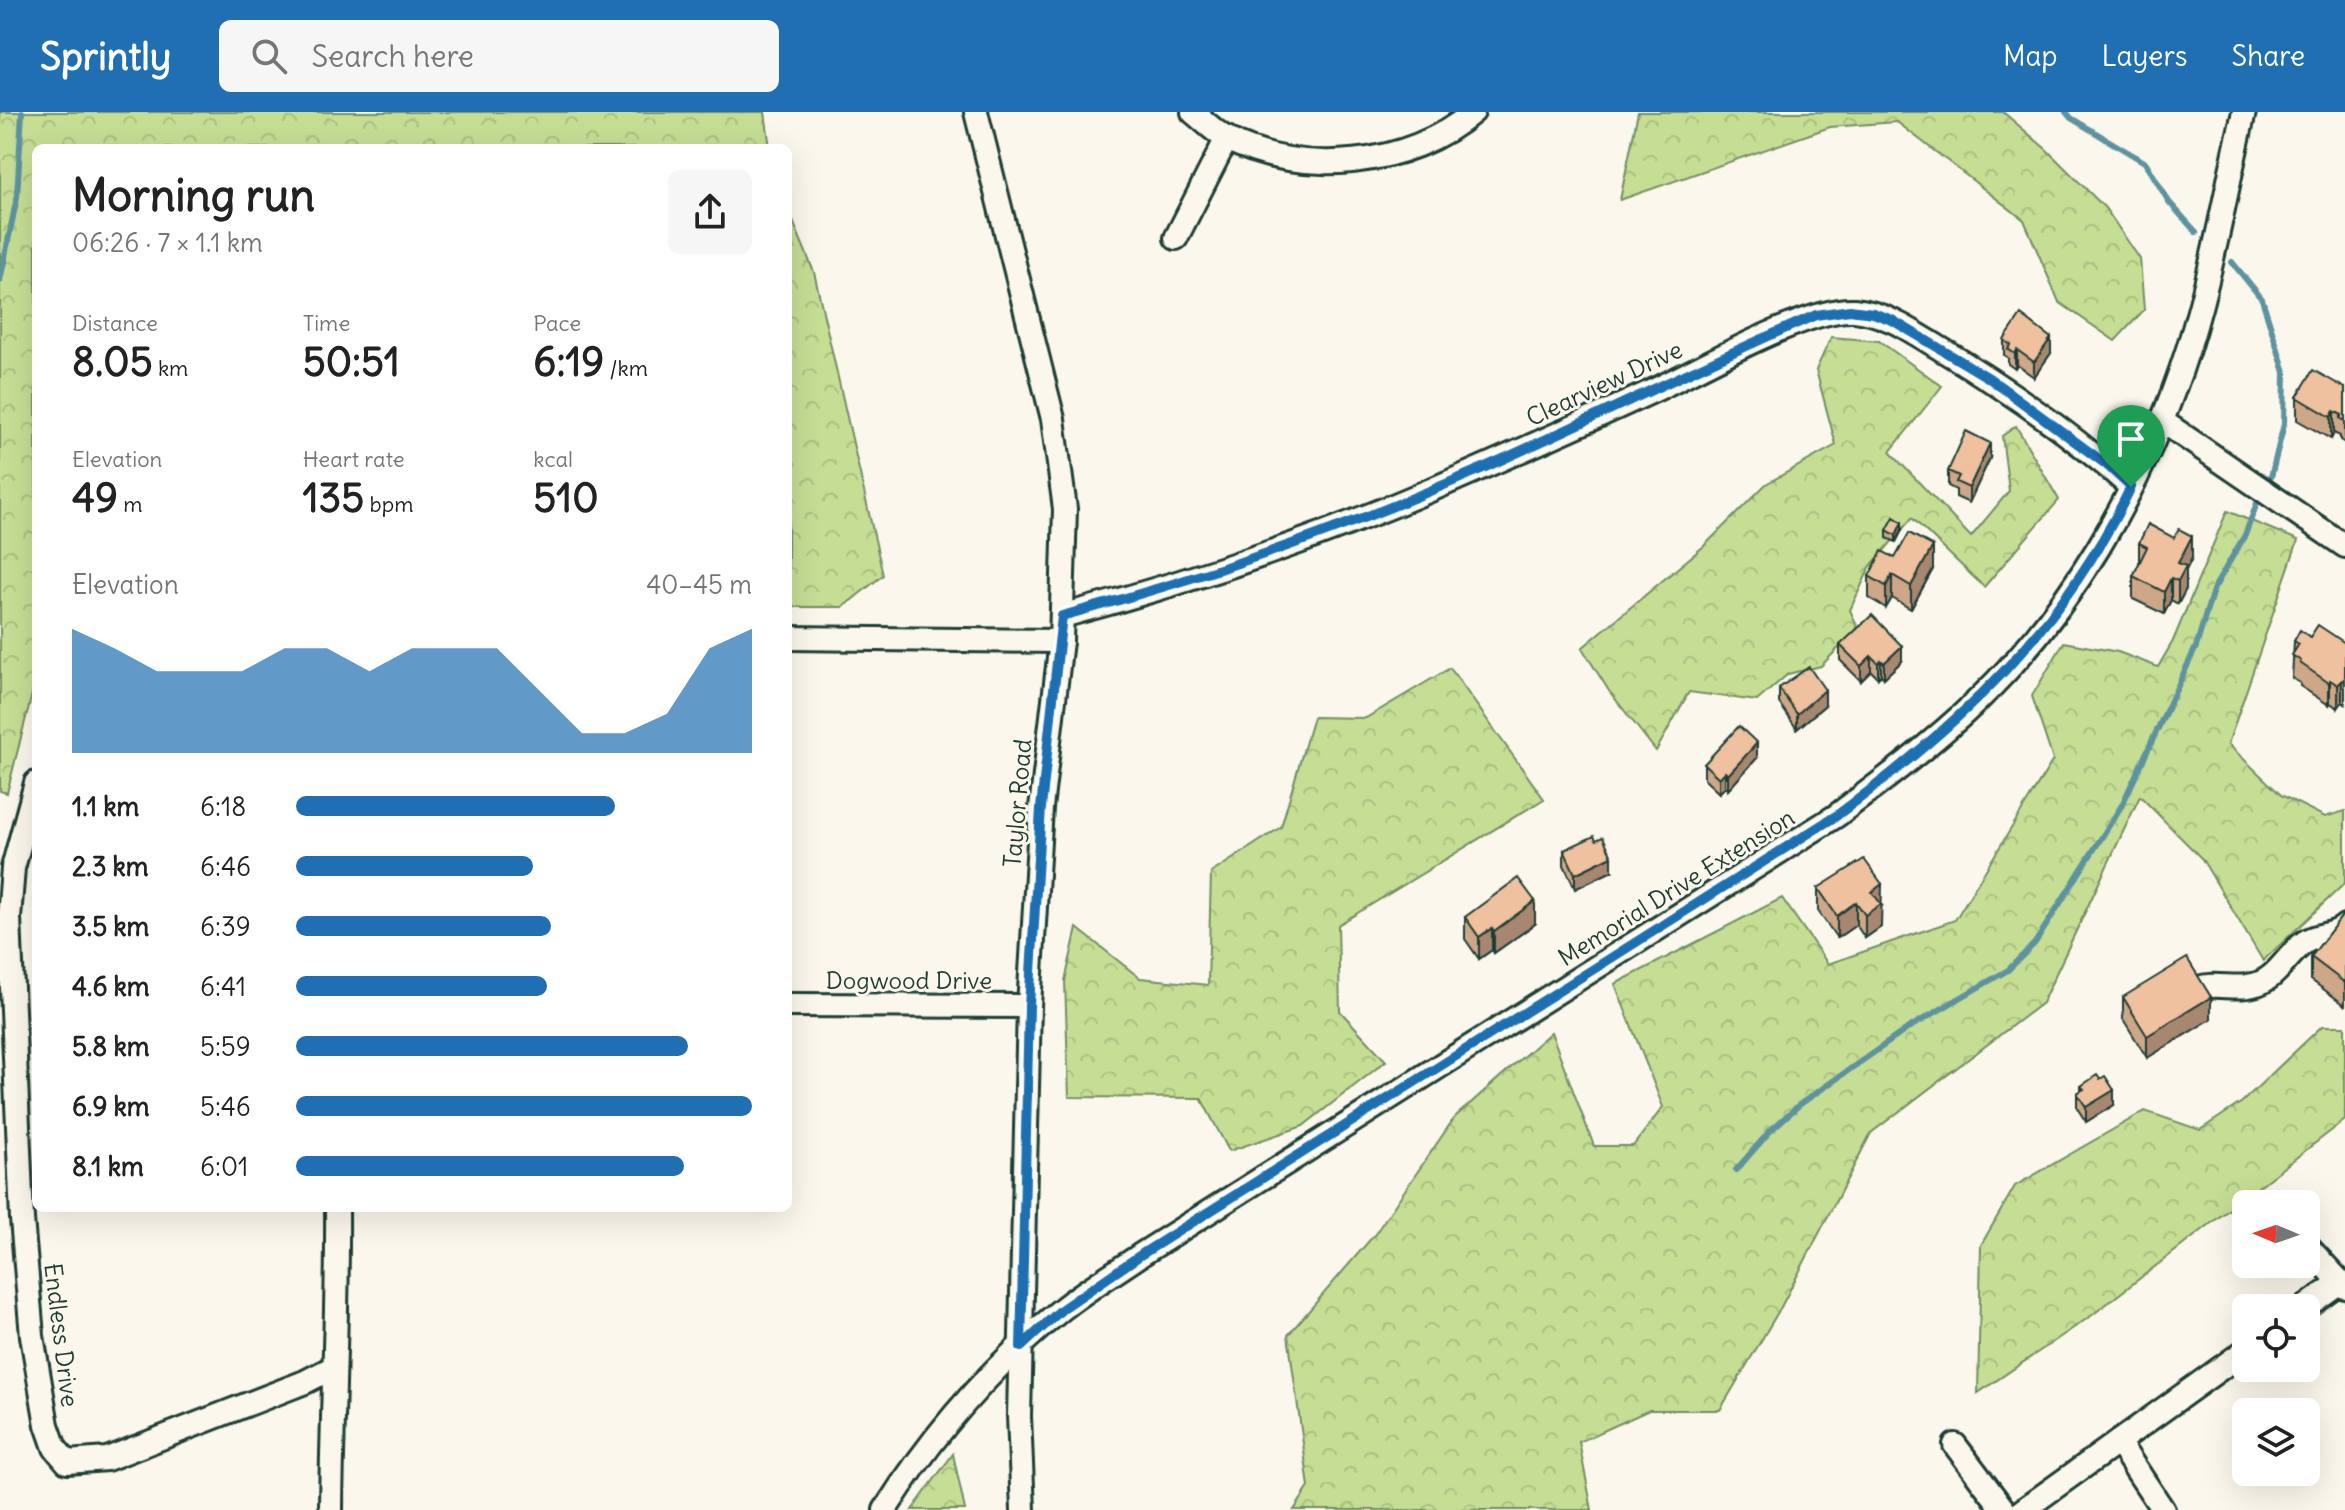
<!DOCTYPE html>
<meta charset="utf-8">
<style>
:root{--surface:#fff;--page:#f6f6f6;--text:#222;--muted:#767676;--accent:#1f6fb2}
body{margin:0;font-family:Delius,sans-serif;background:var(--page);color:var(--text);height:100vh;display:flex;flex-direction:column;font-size:30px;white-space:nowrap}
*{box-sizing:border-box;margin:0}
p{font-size:26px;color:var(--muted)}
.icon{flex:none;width:44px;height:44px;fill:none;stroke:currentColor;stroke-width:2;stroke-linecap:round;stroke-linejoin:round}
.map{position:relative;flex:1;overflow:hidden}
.drawer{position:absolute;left:32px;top:32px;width:760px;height:1068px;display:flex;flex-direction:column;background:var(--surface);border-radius:12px;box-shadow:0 8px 32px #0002}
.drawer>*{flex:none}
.needle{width:52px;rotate:272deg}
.fabs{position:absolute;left:2232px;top:1078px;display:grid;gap:16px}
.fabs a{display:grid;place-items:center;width:88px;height:88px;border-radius:12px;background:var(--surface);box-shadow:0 8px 32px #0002;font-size:40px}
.pin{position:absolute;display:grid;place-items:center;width:68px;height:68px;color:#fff;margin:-82px -34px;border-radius:50% 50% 50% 0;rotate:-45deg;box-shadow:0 0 8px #0007}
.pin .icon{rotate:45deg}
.round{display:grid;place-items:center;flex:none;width:84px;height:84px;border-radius:12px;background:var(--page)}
.overview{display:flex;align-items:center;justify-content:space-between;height:136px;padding:0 40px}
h1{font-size:44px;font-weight:800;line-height:60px}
.figures{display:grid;grid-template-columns:repeat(3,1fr);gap:12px;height:136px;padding:8px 40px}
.figures div{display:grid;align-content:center}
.figures b{font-size:40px;font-weight:800}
.figures small{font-size:22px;font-weight:400}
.figures p{font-size:22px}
.chart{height:224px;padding:16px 40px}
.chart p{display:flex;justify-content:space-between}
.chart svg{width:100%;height:144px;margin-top:8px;fill:var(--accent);opacity:.7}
ul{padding:0 40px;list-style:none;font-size:26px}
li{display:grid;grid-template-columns:128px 96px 1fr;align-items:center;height:60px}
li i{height:20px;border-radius:10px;background:var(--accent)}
header{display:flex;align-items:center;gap:48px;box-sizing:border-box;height:112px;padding:0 40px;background:var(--accent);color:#fff}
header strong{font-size:38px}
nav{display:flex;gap:44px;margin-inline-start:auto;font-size:28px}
.search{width:560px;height:72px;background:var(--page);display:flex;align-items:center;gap:20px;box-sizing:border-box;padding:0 28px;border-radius:12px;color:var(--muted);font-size:30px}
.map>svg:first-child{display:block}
.forest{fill:url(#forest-crowns);stroke:#728e64;stroke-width:2}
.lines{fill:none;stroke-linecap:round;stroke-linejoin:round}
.stream{stroke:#5d93a0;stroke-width:6}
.minor-casing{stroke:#1f3d34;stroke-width:28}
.minor{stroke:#fbf7ec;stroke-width:22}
.wall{fill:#cea688;stroke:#1f3d34;stroke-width:2}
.shaded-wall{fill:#a7876f;stroke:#1f3d34;stroke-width:2}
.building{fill:#efc19e;stroke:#1f3d34;stroke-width:2}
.route-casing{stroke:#fff;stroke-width:16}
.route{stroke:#1f6fb2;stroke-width:10}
.labels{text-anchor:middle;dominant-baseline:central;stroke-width:6;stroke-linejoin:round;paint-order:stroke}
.street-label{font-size:24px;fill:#1f3d34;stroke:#fbf7ec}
</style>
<header>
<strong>Sprintly</strong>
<div class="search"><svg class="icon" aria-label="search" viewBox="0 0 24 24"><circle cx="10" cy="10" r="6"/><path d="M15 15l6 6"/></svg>Search here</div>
<nav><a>Map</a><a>Layers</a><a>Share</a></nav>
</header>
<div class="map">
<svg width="2345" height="1398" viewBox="0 0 2345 1398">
<defs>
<pattern id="forest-crowns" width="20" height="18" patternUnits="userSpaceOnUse" patternTransform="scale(2)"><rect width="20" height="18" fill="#c5de94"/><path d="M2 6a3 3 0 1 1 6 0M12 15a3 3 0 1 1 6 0" fill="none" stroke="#a9bf80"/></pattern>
</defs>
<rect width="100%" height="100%" fill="#fbf7ec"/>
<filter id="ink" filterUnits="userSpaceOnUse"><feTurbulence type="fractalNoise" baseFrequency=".0125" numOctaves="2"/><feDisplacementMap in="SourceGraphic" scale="16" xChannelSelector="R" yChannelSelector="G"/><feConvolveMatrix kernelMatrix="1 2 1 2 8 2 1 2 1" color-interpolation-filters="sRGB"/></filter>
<g filter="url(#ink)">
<g class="forest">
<polygon points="0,0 765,0 770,36 36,36 36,566 7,681 0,679"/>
<polygon points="1638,0 2003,0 2046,37 2105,96 2140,147 2144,198 2115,229 2059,190 2024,108 1897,10 1830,15 1620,88"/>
<polygon points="788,97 814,160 883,463 843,495 788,495"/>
<polygon points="1831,225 1879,229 1942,274 1890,340 1971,425 2009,379 2002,324 2016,314 2059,388 1984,475 1912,406 1870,455 1850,498 1858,516 1821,554 1788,562 1757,589 1689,580 1656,639 1609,579 1582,536 1704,434 1766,372 1836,333 1816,258"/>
<polygon points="2227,399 2298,428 2228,632 2281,683 2325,705 2345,699 2345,771 2263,849 2202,747 2140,684 2042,891 1871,1021 1781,1195 1720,1298 1649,1298 1579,1330 1592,1398 1294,1398 1309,1375 1288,1223 1375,1122 1455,1005 1551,920 1594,1034 1633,1034 1663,995 1615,872 1782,786 1828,852 1955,808 2053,648 2032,584 2064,530 2118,540 2158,555 2173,529"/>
<polygon points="1450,556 1544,687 1338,813 1340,899 1386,949 1303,1014 1229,1039 1201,986 1069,985 1065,869 1077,816 1140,866 1208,873 1211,761 1281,715 1313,605 1366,606"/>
<polygon points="2322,914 2345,914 2345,1008 2091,1204 1978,1281 1981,1133 2015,1074 2145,999 2200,1018 2242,990"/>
<polygon points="953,1342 965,1398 912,1398"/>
</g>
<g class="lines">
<g class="stream">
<polyline points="2066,0 2071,6 2146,51 2169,90 2196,120"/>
<polyline points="2232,150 2262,187 2285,260 2284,312 2271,365"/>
<polyline points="0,169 17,85 22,0"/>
<polyline points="1736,1058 1771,1018 1799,993 1910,915 2008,858 2035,831 2122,693 2196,535 2213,478 2245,423 2257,391"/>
</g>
<g class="minor-casing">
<g id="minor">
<polyline points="976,0 1053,307 1065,397 1061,529 1041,696 1029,894 1019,1304 1023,1398"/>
<path d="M1193 0C1204 9 1215 20 1227 27 1301 66 1410 55 1473 0"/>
<polyline points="1176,126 1227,26"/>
<polyline points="2162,309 2345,434"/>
<path d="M1062 504C1186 471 1315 428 1433 377 1509 344 1584 311 1659 276 1703 255 1808 195 1854 198 1887 201 1913 220 1941 237 2007 277 2073 323 2131 375"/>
<polyline points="788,526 1061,529"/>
<polyline points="36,671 13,756 9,806 22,1107 32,1224 47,1313 55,1336 67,1350 107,1347 305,1270 334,1255"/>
<path d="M2198 876C2216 870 2234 878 2253 873 2277 868 2287 842 2305 830 2318 821 2334 825 2345 814"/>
<polyline points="788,893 1029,894"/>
<polyline points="2273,1090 2274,1092"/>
<polyline points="2306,1133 2345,1175"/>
<polyline points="2304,1196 2340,1170"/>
<polyline points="2118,1330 2163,1398"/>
<polyline points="1955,1333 2004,1398"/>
<path d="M331 1398C332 1297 338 1197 337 1096"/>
<path d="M885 1398C933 1322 992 1254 1062 1197 1087 1177 1116 1160 1142 1142L1836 704C1884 668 1932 632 1976 590 2071 499 2138 382 2181 258 2210 175 2224 86 2244 0"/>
<polyline points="2023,1398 2246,1238"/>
</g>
</g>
<use href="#minor" class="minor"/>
</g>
<g class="wall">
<polygon points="2004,228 2051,241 2034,265 2017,253 2015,257 2008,252 2008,246 2004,243"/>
<polygon points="2345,276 2345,331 2340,328 2340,324 2334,321 2331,327 2297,308 2297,285"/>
<polygon points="1990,346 1969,391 1956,385 1956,378 1948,374 1948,359"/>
<polygon points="1887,418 1902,418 1896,430 1887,426"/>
<polygon points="2139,431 2192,446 2186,458 2186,477 2178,492 2171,488 2164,502 2133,487 2133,464 2139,452"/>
<polygon points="1895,446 1933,457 1911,497 1892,486 1886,496 1869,486 1869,464"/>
<polygon points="2310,525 2345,531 2345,592 2342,590 2338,596 2330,591 2329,593 2300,574 2300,571 2292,566 2294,529"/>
<polygon points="1840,533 1902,549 1884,566 1881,563 1878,566 1871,559 1861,569 1840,548"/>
<polygon points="1779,576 1825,593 1797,617 1779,591"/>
<polygon points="1757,646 1728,678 1725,675 1719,681 1704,667 1704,652"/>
<polygon points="1564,738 1612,759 1575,777 1564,753"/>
<polygon points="1818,776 1882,794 1881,795 1881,815 1865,826 1856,813 1837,826 1818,799"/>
<polygon points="2345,800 2345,893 2311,868 2311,845"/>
<polygon points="1465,805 1535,812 1494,841 1492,838 1479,847 1465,827"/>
<polygon points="2123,885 2211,907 2147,946 2123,907"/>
<polygon points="2081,974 2114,993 2086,1010 2077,996 2077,981 2081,979"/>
</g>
<g class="shaded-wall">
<polygon points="2051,226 2051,241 2034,265 2034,250"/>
<polygon points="2017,238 2017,253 2015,257 2015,242"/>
<polygon points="2334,299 2334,321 2331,327 2331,305"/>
<polygon points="1990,331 1990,346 1969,391 1969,376"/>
<polygon points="1902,410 1902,418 1896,430 1896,423"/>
<polygon points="2192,424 2192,446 2186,458 2186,477 2178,492 2178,451"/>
<polygon points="1933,434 1933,457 1911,497 1911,474"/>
<polygon points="1892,463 1892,486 1886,496 1886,474"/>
<polygon points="2171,466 2171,488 2164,502 2164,480"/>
<polygon points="1902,534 1902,549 1884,566 1884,551"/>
<polygon points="1871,544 1871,559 1861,569 1861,554"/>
<polygon points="1881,548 1881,563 1878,566 1878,551"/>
<polygon points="2330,568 2330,591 2329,593 2329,571"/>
<polygon points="2342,568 2342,590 2338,596 2338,573"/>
<polygon points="1825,578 1825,593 1797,617 1797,602"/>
<polygon points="1757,631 1757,646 1728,678 1728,663"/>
<polygon points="1725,660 1725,675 1719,681 1719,666"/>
<polygon points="1612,744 1612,759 1575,777 1575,762"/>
<polygon points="1882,772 1881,815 1865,826 1865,803 1872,780"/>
<polygon points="1535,789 1535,812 1494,841 1494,819"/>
<polygon points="1856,790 1856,813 1837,826 1837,804"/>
<polygon points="1492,816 1492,838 1479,847 1479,825"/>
<polygon points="2211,885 2211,907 2147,946 2147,924"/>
<polygon points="2114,978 2114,993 2086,1010 2086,995"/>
</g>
<g class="building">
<polygon points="2021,203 2051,226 2034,250 2017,238 2015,242 2008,237 2011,233 2004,228"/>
<polygon points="2313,258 2345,276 2345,309 2340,306 2342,303 2334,299 2331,305 2297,285"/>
<polygon points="1966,319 1990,331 1969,376 1956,370 1959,364 1948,359"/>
<polygon points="1894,405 1902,410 1896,423 1887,418"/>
<polygon points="2148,412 2174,426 2179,417 2192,424 2178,451 2186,454 2178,469 2171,466 2164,480 2133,464 2147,435 2139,431"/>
<polygon points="1909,421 1933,434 1911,474 1892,463 1886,474 1869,464 1882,439 1895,446"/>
<polygon points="1872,503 1902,534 1884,551 1881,548 1878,551 1871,544 1861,554 1840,533"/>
<polygon points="2318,513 2345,531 2345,569 2342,568 2338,573 2330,568 2329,571 2300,551 2301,549 2292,543 2299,532 2294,529 2300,518 2310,525"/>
<polygon points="1809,555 1825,578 1797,602 1779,576"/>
<polygon points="1739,614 1757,631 1728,663 1725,660 1719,666 1704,652"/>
<polygon points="1594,724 1596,728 1603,725 1612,744 1575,762 1564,738"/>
<polygon points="1864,747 1882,772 1872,780 1881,792 1865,803 1856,790 1837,804 1818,776"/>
<polygon points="1518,766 1535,789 1494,819 1492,816 1479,825 1465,805"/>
<polygon points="2345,800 2345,871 2311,845"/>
<polygon points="2187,846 2211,885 2147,924 2123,885"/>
<polygon points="2097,963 2100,967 2105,964 2114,978 2086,995 2077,981 2084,977 2081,974"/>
</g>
</g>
<g class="lines" filter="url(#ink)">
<g class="route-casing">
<path id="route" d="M1850 198 1873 201 1892 208 1989 266 2107 353 2131 375C2062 518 1962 611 1836 704L1142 1142 1062 1197 1021 1235 1029 894 1041 696 1062 504C1165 476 1268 443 1368 404 1520 345 1666 268 1816 203Z"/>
</g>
<use href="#route" class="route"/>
</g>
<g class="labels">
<g class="street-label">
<text transform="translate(1604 271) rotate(-25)">Clearview Drive</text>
<text transform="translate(1017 691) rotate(-85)">Taylor Road</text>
<text transform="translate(1676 775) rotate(-32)">Memorial Drive Extension</text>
<text x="909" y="868">Dogwood Drive</text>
<text transform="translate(62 1223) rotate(83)">Endless Drive</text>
</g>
</g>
</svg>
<div class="fabs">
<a><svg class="needle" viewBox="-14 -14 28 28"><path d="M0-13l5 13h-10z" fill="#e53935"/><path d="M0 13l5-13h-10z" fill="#767676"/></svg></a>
<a><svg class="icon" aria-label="locate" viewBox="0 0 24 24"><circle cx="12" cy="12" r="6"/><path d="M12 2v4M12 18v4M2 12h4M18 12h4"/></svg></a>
<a><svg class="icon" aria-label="layers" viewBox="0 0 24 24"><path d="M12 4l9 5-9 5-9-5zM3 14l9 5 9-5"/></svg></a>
</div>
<div class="pin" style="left:2131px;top:375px;background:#1e9e55"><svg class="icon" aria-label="arrive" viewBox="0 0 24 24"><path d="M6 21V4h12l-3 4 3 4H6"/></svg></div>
<section class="drawer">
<div class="overview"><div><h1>Morning run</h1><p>06:26 · 7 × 1.1 km</p></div><a class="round"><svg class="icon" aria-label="share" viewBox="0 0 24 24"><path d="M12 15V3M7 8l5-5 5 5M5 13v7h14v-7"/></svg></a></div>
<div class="figures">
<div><p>Distance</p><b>8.05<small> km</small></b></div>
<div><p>Time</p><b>50:51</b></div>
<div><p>Pace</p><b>6:19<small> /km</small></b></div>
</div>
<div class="figures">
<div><p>Elevation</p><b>49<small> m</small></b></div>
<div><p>Heart rate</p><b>135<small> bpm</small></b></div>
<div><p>kcal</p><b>510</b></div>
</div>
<div class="chart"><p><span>Elevation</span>40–45 m</p>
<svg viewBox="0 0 160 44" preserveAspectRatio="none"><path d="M0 44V6L10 12L20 19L30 19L40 19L50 12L60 12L70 19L80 12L90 12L100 12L110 25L120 38L130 38L140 32L150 12L160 6V44z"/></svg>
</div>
<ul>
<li><b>1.1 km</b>6:18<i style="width:70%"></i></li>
<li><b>2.3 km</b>6:46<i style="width:52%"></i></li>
<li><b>3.5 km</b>6:39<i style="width:56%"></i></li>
<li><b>4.6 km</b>6:41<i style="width:55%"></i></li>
<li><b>5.8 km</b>5:59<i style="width:86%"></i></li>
<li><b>6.9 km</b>5:46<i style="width:100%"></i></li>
<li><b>8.1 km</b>6:01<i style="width:85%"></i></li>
</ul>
</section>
</div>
